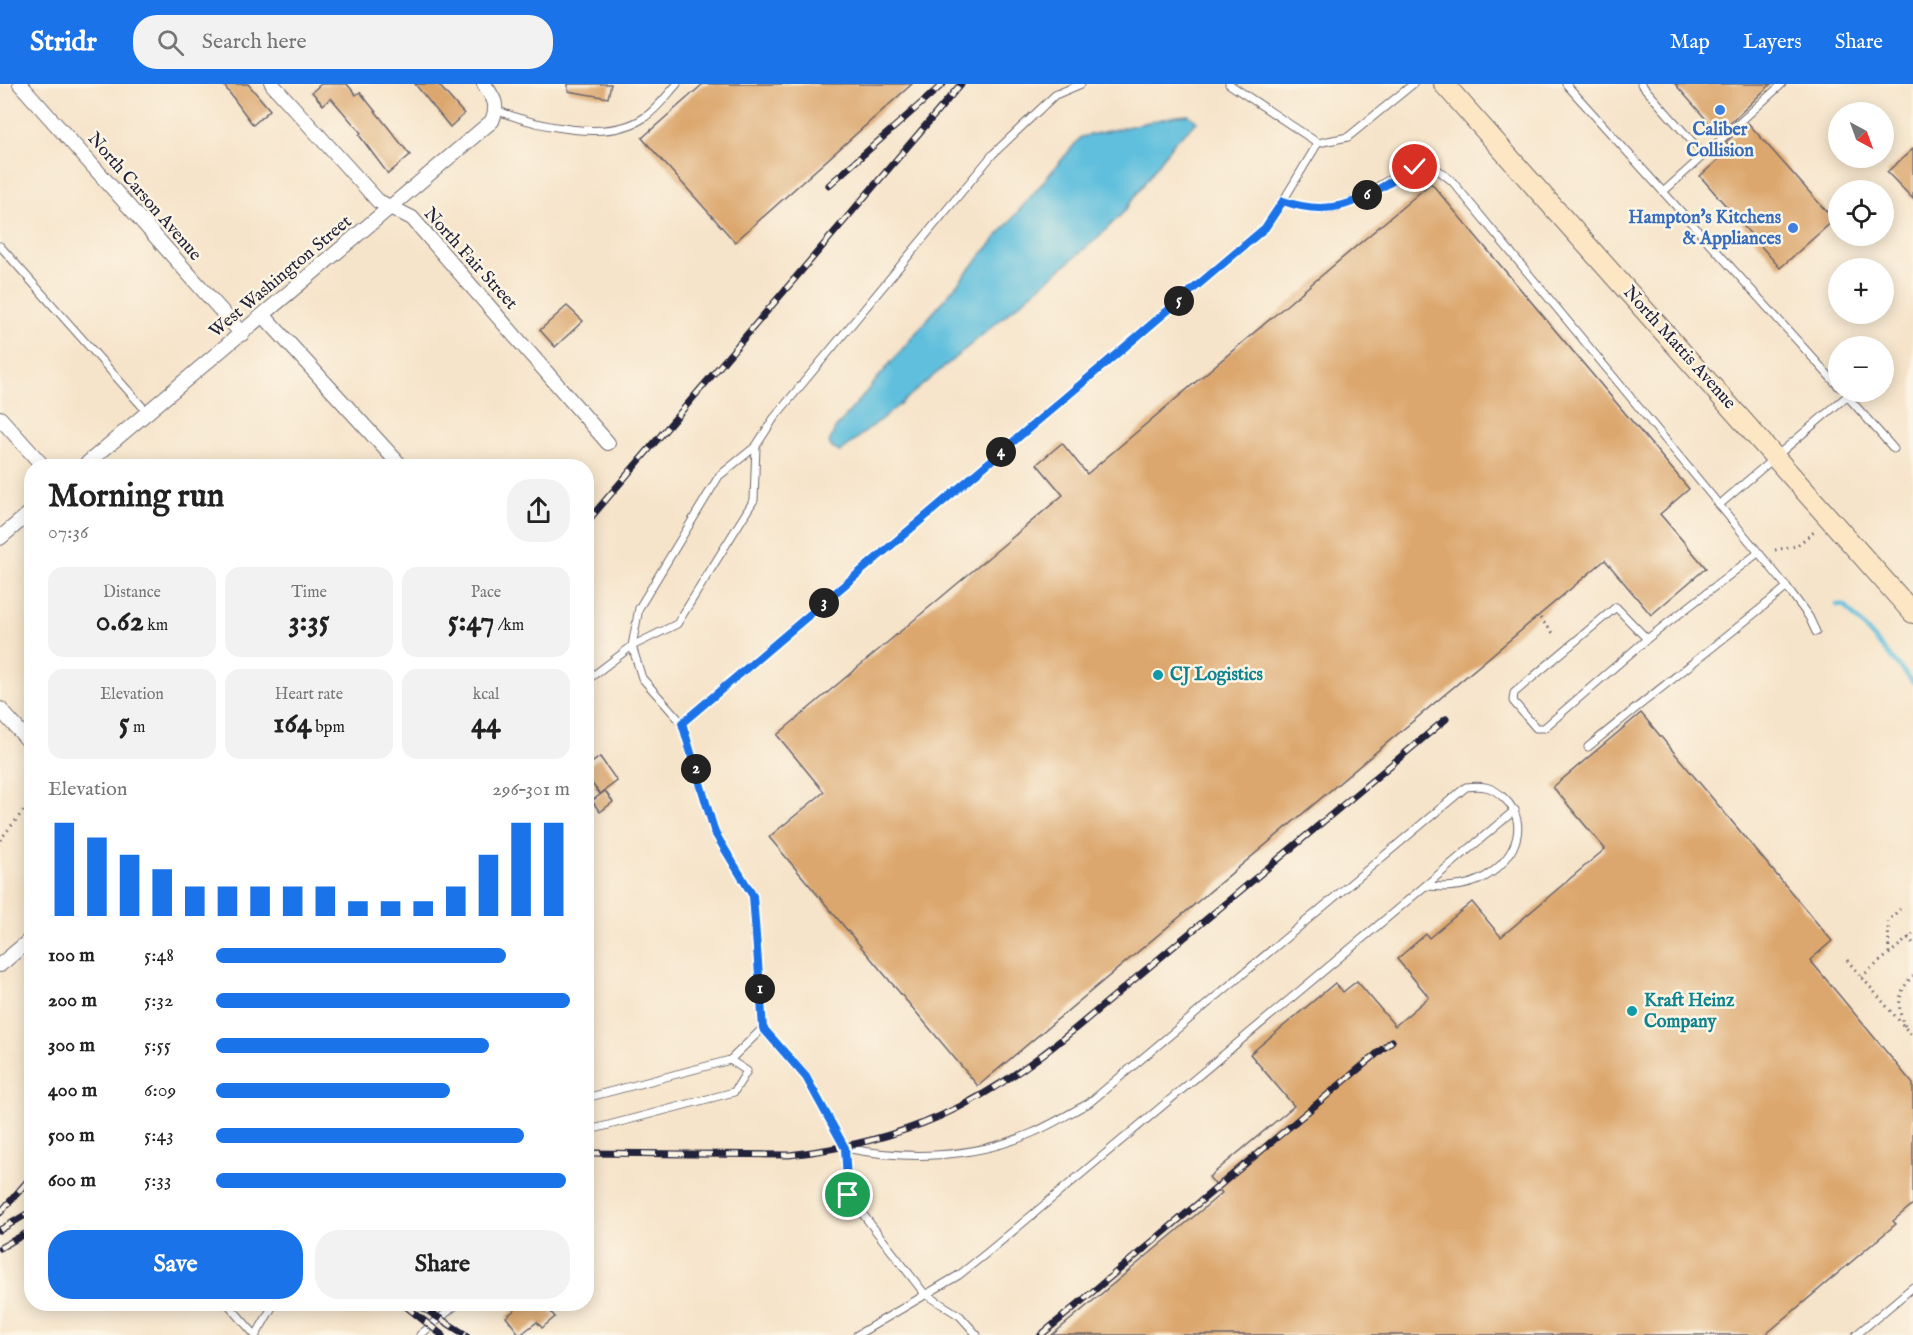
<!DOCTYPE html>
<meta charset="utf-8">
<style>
:root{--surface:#fff;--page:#f2f2f2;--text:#222;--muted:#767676;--accent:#1a73e8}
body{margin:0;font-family:"IM FELL English",serif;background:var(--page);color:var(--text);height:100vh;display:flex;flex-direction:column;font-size:22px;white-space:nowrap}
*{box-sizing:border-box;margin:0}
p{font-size:20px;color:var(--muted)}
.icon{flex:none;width:33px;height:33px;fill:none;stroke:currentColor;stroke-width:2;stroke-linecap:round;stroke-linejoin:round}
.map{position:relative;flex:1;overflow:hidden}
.panel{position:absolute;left:24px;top:375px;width:570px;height:852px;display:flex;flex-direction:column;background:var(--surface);border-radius:24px;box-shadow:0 3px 15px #0003}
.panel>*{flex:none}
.needle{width:39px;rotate:139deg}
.buttons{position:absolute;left:1828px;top:18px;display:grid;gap:12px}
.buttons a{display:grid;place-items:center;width:66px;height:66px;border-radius:50%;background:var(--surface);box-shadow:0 3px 15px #0003;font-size:30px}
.pin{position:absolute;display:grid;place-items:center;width:51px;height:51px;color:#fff;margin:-26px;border:3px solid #fff;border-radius:50%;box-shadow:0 2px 6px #0007}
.km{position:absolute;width:30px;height:30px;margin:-15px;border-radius:50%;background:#222;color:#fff;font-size:16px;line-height:30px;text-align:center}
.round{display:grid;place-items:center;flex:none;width:63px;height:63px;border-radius:24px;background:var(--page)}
.head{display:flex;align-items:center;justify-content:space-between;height:102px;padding:0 24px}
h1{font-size:33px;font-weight:800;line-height:45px}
.figures{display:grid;grid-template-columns:repeat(3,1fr);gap:9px;height:102px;padding:6px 24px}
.figures div{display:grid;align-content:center;border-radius:15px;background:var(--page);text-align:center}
.figures b{font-size:30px;font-weight:800}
.figures small{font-size:16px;font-weight:400}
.figures p{font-size:16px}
.chart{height:168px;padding:12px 24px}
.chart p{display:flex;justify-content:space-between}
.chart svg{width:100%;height:108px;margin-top:6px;stroke:var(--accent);stroke-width:6}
.cta{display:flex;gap:12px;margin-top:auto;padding:12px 24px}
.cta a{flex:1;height:69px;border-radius:24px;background:var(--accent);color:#fff;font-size:24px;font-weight:800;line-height:69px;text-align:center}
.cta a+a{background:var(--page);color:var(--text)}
ul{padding:0 24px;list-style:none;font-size:20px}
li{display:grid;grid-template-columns:96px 72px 1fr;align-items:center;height:45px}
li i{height:15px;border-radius:8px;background:var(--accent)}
header{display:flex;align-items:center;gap:36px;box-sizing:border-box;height:84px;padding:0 30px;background:var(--accent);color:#fff}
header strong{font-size:28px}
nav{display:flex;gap:33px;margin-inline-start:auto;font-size:21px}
.search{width:420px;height:54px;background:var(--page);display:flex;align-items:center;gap:15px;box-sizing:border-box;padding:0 21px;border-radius:24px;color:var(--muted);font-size:22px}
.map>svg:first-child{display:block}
.water{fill:#5ebfdd;stroke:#40708c;stroke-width:1.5}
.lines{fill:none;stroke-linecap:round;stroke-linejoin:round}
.stream{stroke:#5ebfdd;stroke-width:4.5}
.building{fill:#dca76e}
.service-casing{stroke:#6c666d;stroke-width:9}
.minor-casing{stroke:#6c666d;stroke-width:16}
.secondary-casing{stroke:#6c666d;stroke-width:22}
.path{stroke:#6c666d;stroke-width:3;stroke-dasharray:1.5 4.5;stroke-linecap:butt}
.service{stroke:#fff;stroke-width:7}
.minor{stroke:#fff;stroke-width:14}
.secondary{stroke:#fce6c4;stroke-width:20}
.rail-casing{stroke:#22223b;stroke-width:7}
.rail{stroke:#fcf5e5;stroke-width:4.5;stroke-dasharray:14;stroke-linecap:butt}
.route-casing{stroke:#fff;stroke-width:12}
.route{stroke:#1a73e8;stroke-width:8}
.shop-dot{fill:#3f7fe0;stroke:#fcf5e5;stroke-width:2}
.culture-dot{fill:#0f9aa8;stroke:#fcf5e5;stroke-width:2}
.labels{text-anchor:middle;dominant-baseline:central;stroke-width:5;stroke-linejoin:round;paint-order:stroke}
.shop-label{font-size:18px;font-weight:bold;fill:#366cbe;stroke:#fcf5e5}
.street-label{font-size:18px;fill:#22223b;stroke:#fcf5e5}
.culture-label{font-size:18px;font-weight:bold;fill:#0d838f;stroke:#fcf5e5;text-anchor:start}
</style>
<header>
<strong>Stridr</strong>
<div class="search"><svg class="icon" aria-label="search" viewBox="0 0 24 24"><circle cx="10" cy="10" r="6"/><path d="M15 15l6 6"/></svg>Search here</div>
<nav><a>Map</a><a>Layers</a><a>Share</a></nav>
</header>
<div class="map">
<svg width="1913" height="1251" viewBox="0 0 1913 1251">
<rect width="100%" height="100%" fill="#fcf5e5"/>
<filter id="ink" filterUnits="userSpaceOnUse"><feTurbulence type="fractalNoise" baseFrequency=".0167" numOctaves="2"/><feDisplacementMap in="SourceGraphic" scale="12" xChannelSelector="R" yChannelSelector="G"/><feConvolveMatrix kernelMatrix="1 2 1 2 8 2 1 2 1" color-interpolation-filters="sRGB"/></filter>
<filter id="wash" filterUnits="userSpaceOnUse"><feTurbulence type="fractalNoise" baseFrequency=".008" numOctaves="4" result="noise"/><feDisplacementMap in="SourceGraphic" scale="24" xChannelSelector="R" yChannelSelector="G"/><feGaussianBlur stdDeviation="1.35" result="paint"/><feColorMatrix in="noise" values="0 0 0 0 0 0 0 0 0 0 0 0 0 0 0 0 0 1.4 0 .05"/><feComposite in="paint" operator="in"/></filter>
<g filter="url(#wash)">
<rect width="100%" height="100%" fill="#f6e4ca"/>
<polygon class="water" points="1189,31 1197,38 1174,58 1123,129 1094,157 894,325 840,368 832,364 829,359 835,345 1081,53 1176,32"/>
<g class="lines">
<polyline class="stream" points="1837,521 1845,522 1913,598"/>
</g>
<g id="blocks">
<g class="building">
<polygon points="223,0 248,0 270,26 253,41"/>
<polygon points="321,0 347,0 356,11 360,8 410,71 388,90 359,51 361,49 331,14 323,21 312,8"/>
<polygon points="415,0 438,0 464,30 450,43"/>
<polygon points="568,0 611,0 608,14 568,7"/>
<polygon points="703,0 912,0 735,158 642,54"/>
<polygon points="1675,0 1771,0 1719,50"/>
<polygon points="1748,39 1834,136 1780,184 1700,92 1731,64 1726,58"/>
<polygon points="1913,65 1913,115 1887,88"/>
<polygon points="1431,99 1689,405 1660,430 1706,484 1651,531 1605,476 978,1002 769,753 824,708 777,651 1063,411 1037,380 1062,359 1087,390"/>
<polygon points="567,222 583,237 555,263 540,246"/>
<polygon points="1641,629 1832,857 1810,876 1913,1000 1913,1120 1893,1137 1896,1140 1765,1251 1052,1251 1222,1109 1209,1093 1294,1022 1250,970 1335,899 1343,908 1357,897 1395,942 1429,913 1397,875 1426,850 1429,854 1472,818 1501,853 1605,765 1553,703"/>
<polygon points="600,673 617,697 600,710 586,692 586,683"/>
<polygon points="605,707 613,718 600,728 592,717"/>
<polygon points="522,1220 544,1220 555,1233 542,1244 537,1238 520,1251 506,1233"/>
</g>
</g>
</g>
<g filter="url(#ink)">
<use href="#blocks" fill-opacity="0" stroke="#6c666d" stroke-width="1.5"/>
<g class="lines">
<g class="service-casing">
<g id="service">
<polyline points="1229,0 1318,59 1348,53 1413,0"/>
<polyline points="1566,0 1839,303"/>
<polyline points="1641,0 1704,71 1782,0"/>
<path d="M496 26C535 42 609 59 645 33 657 25 667 11 677 0"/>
<polyline points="1663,108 1704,71"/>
<polyline points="1283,117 1318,59"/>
<polyline points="0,162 148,329"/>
<polyline points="1719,421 1847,312 1894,365"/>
<polyline points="1647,555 1616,523 1514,609 1513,617 1536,644 1544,644 1647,555 1758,469"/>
<polyline points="586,597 632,562 677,540 754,416 756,362"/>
<path d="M682 639 1265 144 1283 117C1360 145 1372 85 1433 82L1452 97 1787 503 1809 533 1816 548"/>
<path d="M1588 663C1653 609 1721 558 1787 503"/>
<polyline points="1425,802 1515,726"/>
<polyline points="586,1014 730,976 763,944"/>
<polyline points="586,1047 734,1008 747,987 730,976"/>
<path d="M845 1064C906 1076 973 1075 1032 1049 1051 1041 1070 1029 1089 1019L1466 703C1482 701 1492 702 1504 714 1536 744 1507 788 1471 799 1455 804 1441 803 1425 802L988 1168 959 1191 857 1251"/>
<polyline points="228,1220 255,1251"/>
<polyline points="256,1251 274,1220"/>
<polyline points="420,1251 457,1220"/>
<polyline points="977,1251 960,1232 924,1209 848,1111 845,1064 806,993 763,944 753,812 715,749 682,639 642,594 632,562 639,524 719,392 756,362 774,334 993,70 1055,11 1081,0"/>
<polyline points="1856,1251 1913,1203"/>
</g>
</g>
<g class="minor-casing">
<g id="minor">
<polyline points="20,0 242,250"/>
<polyline points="272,0 378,117 412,134 608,359"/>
<polyline points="264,232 401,382"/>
<polyline points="0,334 43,382"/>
<path d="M84 382 492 37C499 21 494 14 484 0"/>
<polyline points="0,454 32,427"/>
<polyline points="0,625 32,661"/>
<polyline points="0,881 32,854"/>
</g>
</g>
<g class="secondary-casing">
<polyline id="secondary" points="1444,0 1913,529"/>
</g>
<g class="path">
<polyline points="1775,466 1796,462 1814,448"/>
<polyline points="1540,534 1553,549"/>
<polyline points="0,756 32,716"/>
<polyline points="1908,853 1913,859"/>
<polyline points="1889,869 1888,837 1900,825"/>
<polyline points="1847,876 1913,953"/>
<polyline points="1861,893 1913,850"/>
<path d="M1905 942C1896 925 1898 906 1913 892"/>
</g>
<use href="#service" class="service"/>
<use href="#minor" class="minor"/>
<use href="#secondary" class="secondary"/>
<g class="rail-casing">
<g id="rail">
<polyline points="829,101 943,0"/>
<polyline points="586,439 961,0"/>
<path d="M586 1069 789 1071C904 1058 981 1022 1070 949L1446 635"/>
<polyline points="0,1129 32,1092"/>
<polyline points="0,1146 32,1127"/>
<polyline points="0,1164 32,1146"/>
<polyline points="403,1220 442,1251"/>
<polyline points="417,1220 466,1251"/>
<polyline points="1041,1251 1392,957"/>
</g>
</g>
<use href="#rail" class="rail"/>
</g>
</g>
<g class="lines" filter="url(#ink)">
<g class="route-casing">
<path id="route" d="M848 1111 845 1064 806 993 763 944 753 812 715 749 682 639 1265 144 1283 117C1339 137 1368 111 1415 83"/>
</g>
<use href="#route" class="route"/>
</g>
<g class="shop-dot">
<circle cx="1720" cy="26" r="6"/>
<circle cx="1793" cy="144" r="6"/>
</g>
<g class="culture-dot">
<circle cx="1158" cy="591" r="6"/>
<circle cx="1632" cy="927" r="6"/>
</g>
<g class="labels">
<g class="shop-label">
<text x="1720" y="46">Caliber<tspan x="1720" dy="21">Collision</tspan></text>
<text x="1781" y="134" text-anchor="end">Hampton's Kitchens<tspan x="1781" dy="21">&amp; Appliances</tspan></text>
</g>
<g class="street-label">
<text transform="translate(144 113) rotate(49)">North Carson Avenue</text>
<text transform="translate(470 175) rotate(48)">North Fair Street</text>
<text transform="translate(281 193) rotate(-40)">West Washington Street</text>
<text transform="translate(1679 264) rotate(48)">North Mattis Avenue</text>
</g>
<g class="culture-label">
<text x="1170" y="591">CJ Logistics</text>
<text x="1644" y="917">Kraft Heinz<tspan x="1644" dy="21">Company</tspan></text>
</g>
</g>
</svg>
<div class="buttons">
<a><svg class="needle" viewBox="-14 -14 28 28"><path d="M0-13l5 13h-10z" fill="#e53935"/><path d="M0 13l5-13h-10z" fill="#767676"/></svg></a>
<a><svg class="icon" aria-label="locate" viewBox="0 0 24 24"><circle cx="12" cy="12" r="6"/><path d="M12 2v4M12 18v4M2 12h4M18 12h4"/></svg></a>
<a>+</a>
<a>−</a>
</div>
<div class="pin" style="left:848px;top:1111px;background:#1e9e55"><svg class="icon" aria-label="arrive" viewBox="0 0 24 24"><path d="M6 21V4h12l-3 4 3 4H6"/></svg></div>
<div class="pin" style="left:1415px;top:83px;background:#d93025"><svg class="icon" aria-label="check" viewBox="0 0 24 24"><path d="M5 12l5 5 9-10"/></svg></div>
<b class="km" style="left:760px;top:905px">1</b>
<b class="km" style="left:696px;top:685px">2</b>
<b class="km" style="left:824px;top:519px">3</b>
<b class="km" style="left:1001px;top:368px">4</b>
<b class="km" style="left:1179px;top:217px">5</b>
<b class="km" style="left:1367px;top:111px">6</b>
<section class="panel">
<div class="head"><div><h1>Morning run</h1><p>07:36</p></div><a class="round"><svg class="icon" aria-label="share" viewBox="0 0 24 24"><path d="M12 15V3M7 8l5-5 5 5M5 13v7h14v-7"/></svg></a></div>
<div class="figures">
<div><p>Distance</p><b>0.62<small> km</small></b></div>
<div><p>Time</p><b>3:35</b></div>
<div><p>Pace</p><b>5:47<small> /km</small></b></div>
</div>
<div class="figures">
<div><p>Elevation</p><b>5<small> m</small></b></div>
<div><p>Heart rate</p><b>164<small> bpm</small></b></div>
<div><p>kcal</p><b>44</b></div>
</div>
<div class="chart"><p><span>Elevation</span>296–301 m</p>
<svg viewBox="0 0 160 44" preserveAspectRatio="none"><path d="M5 44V6M15 44V12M25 44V19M35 44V25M45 44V32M55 44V32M65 44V32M75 44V32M85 44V32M95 44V38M105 44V38M115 44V38M125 44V32M135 44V19M145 44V6M155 44V6"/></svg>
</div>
<ul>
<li><b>100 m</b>5:48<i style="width:82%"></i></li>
<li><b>200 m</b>5:32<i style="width:100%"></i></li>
<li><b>300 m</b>5:55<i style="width:77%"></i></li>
<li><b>400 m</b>6:09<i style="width:66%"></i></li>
<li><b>500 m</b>5:43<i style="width:87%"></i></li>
<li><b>600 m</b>5:33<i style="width:99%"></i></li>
</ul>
<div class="cta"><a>Save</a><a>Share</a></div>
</section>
</div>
